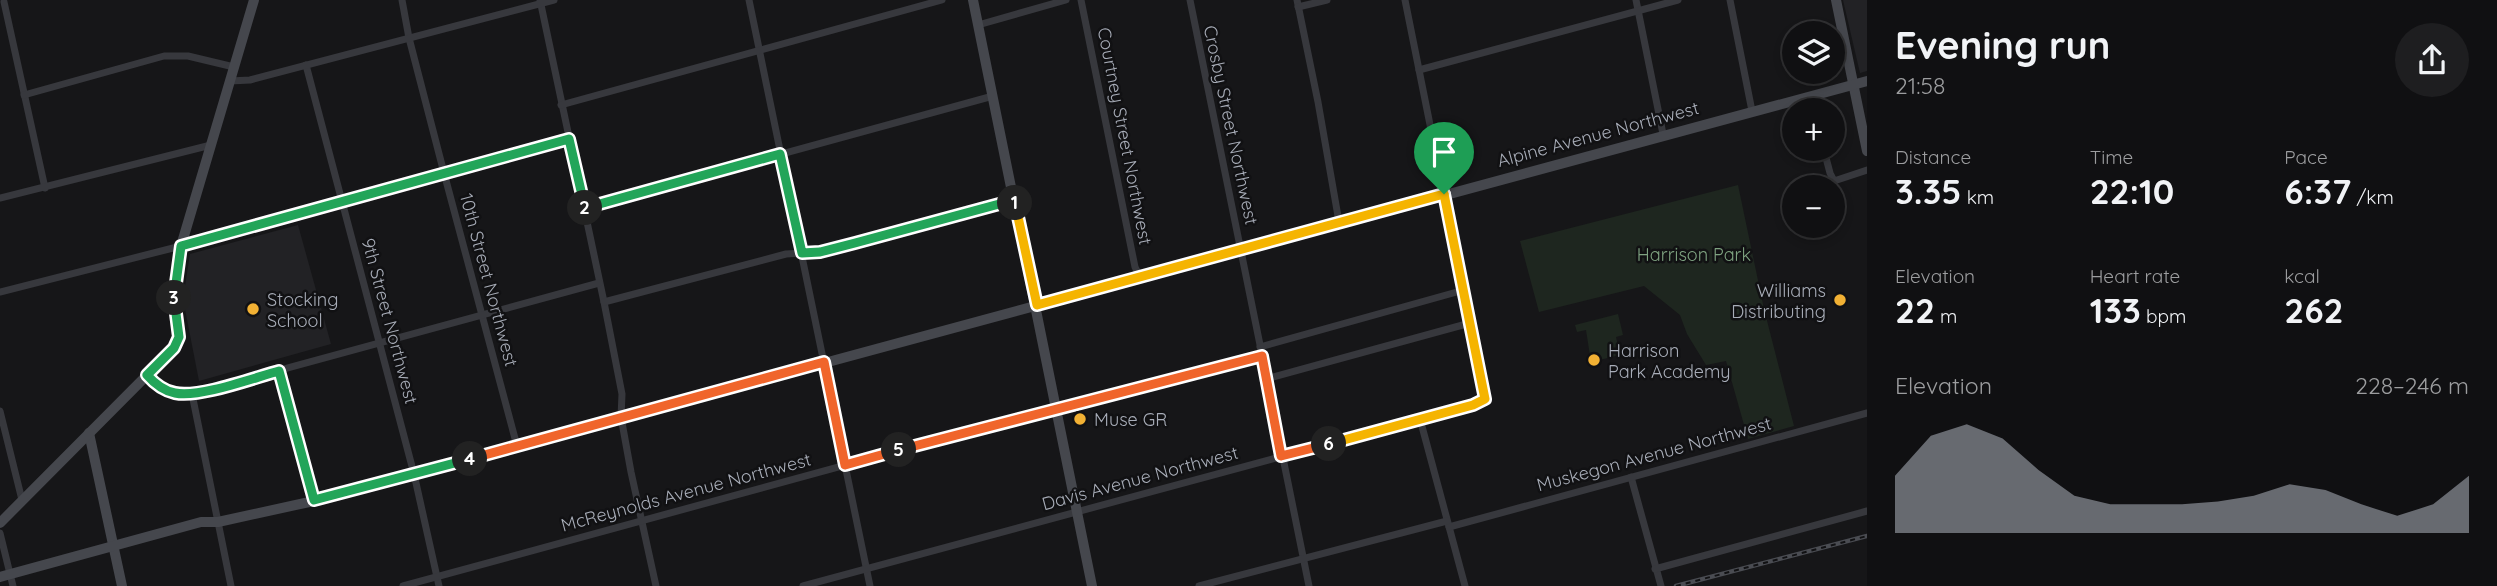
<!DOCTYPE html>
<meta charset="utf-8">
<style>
:root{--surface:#101012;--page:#1e1e20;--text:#f1f3f6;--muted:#9c9d9f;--line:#303032;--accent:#8c9099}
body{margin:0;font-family:Quicksand,sans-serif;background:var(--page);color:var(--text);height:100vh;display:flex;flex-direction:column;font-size:26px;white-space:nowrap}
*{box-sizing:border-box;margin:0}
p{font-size:23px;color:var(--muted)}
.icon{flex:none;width:38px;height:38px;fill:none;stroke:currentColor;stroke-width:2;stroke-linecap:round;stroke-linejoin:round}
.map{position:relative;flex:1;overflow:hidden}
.side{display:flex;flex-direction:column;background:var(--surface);width:630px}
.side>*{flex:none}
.tools{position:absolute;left:1782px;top:21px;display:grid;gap:14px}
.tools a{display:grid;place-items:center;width:63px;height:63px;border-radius:50%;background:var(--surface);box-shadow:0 4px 10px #0003,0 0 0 2px var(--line);font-size:35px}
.pin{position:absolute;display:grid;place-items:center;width:60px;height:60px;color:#fff;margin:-72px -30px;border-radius:50% 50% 50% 0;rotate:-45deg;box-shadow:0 0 7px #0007}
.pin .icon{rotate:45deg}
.km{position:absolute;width:35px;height:35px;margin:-18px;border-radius:50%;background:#222;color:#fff;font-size:19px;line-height:35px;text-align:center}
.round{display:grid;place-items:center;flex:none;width:74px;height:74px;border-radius:37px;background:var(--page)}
.headline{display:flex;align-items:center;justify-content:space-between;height:119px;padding:0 28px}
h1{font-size:38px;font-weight:700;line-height:52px}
.metrics{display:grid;grid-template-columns:repeat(3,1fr);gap:10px;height:119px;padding:7px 28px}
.metrics div{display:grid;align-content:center}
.metrics b{font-size:35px;font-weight:700}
.metrics small{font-size:19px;font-weight:400}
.metrics p{font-size:19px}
.chart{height:196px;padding:14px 28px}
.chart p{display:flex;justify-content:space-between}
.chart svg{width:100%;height:126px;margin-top:7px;fill:var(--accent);opacity:.7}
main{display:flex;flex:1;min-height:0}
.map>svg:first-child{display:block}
.built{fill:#222225}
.green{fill:#1e261f}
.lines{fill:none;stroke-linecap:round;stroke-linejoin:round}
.street{stroke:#37383d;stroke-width:7}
.secondary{stroke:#45474d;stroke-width:10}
.rail-casing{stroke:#4a4c52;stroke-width:4.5}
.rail{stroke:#111113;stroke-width:2;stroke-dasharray:5;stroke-linecap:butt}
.split-1-casing{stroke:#fff;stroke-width:14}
.split-2-casing{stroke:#fff;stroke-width:14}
.split-3-casing{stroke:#fff;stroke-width:14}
.split-4-casing{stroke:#fff;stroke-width:14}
.split-5-casing{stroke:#fff;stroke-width:14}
.split-6-casing{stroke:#fff;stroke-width:14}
.split-7-casing{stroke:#fff;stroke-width:14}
.split-1{stroke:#f5b400;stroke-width:9}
.split-2{stroke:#22a559;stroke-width:9}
.split-3{stroke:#22a559;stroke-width:9}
.split-4{stroke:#22a559;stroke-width:9}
.split-5{stroke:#f0652b;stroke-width:9}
.split-6{stroke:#f0652b;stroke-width:9}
.split-7{stroke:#f5b400;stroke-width:9}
.poi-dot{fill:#f2b134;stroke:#111113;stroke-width:2.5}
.labels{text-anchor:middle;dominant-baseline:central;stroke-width:5;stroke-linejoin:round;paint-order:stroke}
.street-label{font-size:18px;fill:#a8adb8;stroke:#111113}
.park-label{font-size:18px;fill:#7fa381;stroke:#111113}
.poi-label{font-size:18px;fill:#a8adb8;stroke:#111113;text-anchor:start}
</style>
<main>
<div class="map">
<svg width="1867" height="586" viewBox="0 0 1867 586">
<rect width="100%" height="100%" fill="#161618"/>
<g class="built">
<polygon points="1843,0 1867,0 1867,71 1860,73"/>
<polygon points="298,225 331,344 199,381 183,299 190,254"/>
</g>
<g class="green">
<polygon points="1738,185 1764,309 1794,426 1748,439 1726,361 1706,365 1687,334 1680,315 1644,286 1539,312 1520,241"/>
<polygon points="1618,314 1623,335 1616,337 1620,355 1591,362 1586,330 1577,332 1575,325"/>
</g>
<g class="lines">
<g class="street">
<polyline points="402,0 409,38 444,173 517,446"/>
<polyline points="540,0 604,302 622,394 621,417 631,472 656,586"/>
<polyline points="749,0 870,586"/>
<polyline points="1081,0 1135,267 1140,277"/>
<polyline points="1190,0 1309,586"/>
<polyline points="1297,0 1318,102 1339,222"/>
<polyline points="1636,0 1663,134"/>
<polyline points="1730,0 1752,111"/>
<polyline points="4,2 45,188"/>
<polyline points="1298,7 1327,0"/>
<polyline points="978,25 1066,0"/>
<polyline points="306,65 414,474 439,586"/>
<polyline points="1419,70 1678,0"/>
<polyline points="230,81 250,80 554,0"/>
<polyline points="24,95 164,56 188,56 234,67"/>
<polyline points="561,105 942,0"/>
<polyline points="1825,154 1830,173 1834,181 1867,170"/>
<polyline points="0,198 211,145"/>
<polyline points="585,208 993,96"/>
<polyline points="0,292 181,246 569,139"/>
<polyline points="604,302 786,254 820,252 855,243 1015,200"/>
<polyline points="1260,347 1464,290"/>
<polyline points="279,371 314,501"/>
<path d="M147 375C161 389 173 393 192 394L599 283"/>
<polyline points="1266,379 1470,323"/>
<polyline points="192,394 231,586"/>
<polyline points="0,411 22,500"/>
<polyline points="1420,419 1465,586"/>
<polyline points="1631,477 1661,586"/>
<polyline points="1449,527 1867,413"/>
<polyline points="0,533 13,586"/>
<polyline points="1655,569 1867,511"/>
<polyline points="403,586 1047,410 1262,356"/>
<polyline points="803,586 1420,419 1473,405 1485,399 1405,0"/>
<polyline points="1199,586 1447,521"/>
</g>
<g class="secondary">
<polyline points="973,0 1092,586"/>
<polyline points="1836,0 1867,151"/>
<polyline points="89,433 122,586"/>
<polyline points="0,523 174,348 179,337 174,292 181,246 254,0"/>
<polyline points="0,577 201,522 218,522 314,501 1867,81"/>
</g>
<g class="rail-casing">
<polyline id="rail" points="1676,586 1867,536"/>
</g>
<use href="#rail" class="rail"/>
</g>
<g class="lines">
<g class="split-1-casing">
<polyline id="split-1" points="1015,203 1037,305 1444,194"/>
</g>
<g class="split-2-casing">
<polyline id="split-2" points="585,208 780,154 802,253 820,252 855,243 1014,200 1015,203"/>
</g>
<g class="split-3-casing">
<polyline id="split-3" points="174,298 181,246 569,139 585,208"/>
</g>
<g class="split-4-casing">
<path id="split-4" d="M174 298 179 337 174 348 147 375C154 383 164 391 175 393 200 398 253 378 279 371L314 500 470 459"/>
</g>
<g class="split-5-casing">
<polyline id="split-5" points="470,459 824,362 845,465 899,450"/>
</g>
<g class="split-6-casing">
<polyline id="split-6" points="899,450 1262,356 1281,456 1329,444"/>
</g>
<g class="split-7-casing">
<polyline id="split-7" points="1329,444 1473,405 1485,399 1444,194"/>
</g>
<use href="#split-1" class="split-1"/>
<use href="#split-2" class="split-2"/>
<use href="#split-3" class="split-3"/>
<use href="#split-4" class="split-4"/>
<use href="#split-5" class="split-5"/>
<use href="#split-6" class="split-6"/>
<use href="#split-7" class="split-7"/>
</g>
<g class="poi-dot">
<circle cx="1840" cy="300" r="7"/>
<circle cx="253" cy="309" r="7"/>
<circle cx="1594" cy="360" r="7"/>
<circle cx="1080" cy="419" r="7"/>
</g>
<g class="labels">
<g class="street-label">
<text transform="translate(1231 125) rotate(78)">Crosby Street Northwest</text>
<text transform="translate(1598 134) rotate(-15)">Alpine Avenue Northwest</text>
<text transform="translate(1125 136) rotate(79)">Courtney Street Northwest</text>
<text transform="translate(489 280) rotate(75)">10th Street Northwest</text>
<text transform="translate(390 321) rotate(75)">9th Street Northwest</text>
<text transform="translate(1654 454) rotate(-15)">Muskegon Avenue Northwest</text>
<text transform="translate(1140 478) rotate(-15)">Davis Avenue Northwest</text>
<text transform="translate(686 492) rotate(-15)">McReynolds Avenue Northwest</text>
</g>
<g class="park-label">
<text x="1694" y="254">Harrison Park</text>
</g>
<g class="poi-label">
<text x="1826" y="290" text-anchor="end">Williams<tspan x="1826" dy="21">Distributing</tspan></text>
<text x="267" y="299">Stocking<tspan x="267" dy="21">School</tspan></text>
<text x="1608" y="350">Harrison<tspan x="1608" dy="21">Park Academy</tspan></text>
<text x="1094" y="419">Muse GR</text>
</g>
</g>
</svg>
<div class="tools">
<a><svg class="icon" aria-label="layers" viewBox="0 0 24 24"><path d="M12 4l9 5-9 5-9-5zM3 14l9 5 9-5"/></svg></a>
<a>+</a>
<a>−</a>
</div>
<div class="pin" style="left:1444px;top:194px;background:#1e9e55"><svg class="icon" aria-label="arrive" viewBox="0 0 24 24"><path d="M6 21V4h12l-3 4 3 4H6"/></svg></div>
<b class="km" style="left:1015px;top:203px">1</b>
<b class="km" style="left:585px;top:208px">2</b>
<b class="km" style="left:174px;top:298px">3</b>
<b class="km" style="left:470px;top:459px">4</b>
<b class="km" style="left:899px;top:450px">5</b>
<b class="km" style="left:1329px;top:444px">6</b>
</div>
<section class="side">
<div class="headline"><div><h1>Evening run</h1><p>21:58</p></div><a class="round"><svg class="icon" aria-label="share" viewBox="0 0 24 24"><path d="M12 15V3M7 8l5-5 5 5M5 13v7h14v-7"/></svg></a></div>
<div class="metrics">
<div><p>Distance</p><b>3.35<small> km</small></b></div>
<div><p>Time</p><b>22:10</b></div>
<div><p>Pace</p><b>6:37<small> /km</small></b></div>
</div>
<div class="metrics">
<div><p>Elevation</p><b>22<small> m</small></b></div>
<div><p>Heart rate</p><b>133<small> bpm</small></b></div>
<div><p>kcal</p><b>262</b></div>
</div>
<div class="chart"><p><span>Elevation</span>228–246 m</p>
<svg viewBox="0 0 160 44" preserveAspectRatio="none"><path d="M0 44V24L10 10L20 6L30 11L40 22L50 31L60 34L70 34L80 34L90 33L100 31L110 27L120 29L130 34L140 38L150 34L160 24V44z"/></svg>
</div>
</section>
</main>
